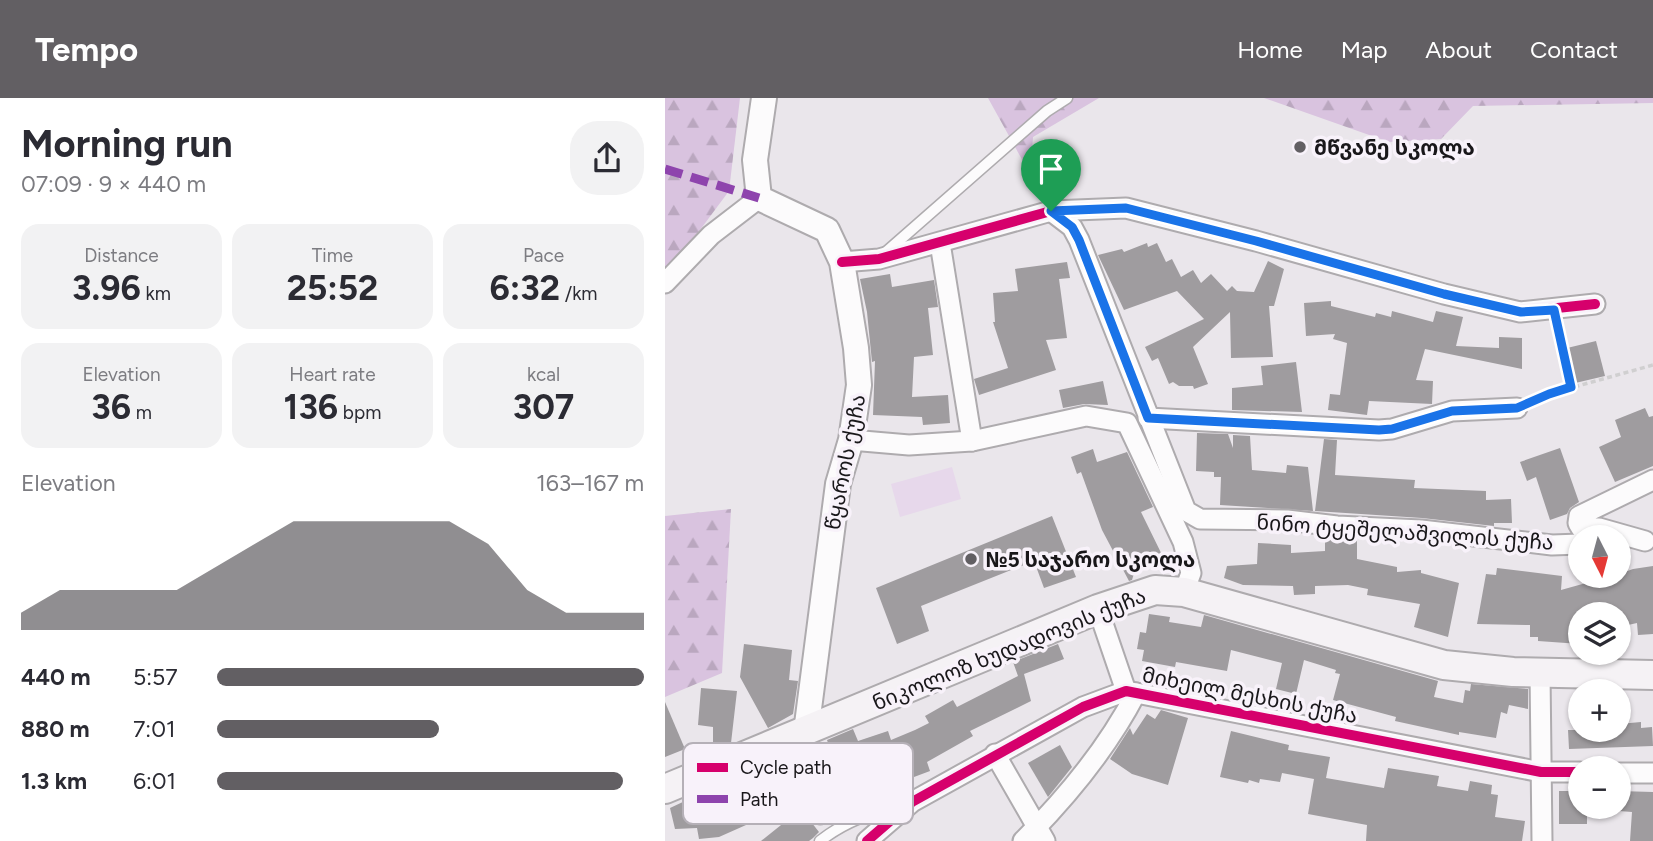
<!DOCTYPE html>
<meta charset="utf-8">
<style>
:root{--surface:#fff;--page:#f2f2f3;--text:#2b2b33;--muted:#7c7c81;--accent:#625f63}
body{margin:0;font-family:Figtree,"Noto Sans Georgian",sans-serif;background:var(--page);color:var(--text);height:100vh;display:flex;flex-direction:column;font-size:26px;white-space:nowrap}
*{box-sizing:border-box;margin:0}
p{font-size:23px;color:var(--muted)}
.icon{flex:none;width:38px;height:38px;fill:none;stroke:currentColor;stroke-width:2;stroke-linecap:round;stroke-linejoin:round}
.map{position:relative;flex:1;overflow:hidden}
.drawer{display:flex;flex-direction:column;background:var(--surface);width:665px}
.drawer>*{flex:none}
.needle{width:46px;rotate:174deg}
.buttons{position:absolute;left:903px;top:427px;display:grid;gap:14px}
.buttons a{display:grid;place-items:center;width:63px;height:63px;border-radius:50%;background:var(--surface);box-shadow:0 2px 5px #0004;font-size:35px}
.pin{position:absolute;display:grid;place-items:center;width:60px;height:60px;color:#fff;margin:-72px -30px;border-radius:50% 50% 50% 0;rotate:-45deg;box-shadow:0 0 7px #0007}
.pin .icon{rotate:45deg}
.round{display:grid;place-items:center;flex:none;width:74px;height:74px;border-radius:28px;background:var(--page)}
.headline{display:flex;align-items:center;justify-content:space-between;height:119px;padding:0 21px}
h1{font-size:38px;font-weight:700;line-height:52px}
.figures{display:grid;grid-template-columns:repeat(3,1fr);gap:10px;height:119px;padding:7px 21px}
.figures div{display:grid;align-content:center;border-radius:18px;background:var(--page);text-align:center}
.figures b{font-size:35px;font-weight:700}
.figures small{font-size:19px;font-weight:400}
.figures p{font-size:19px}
.chart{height:196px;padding:14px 21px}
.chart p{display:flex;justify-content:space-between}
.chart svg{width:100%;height:126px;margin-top:7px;fill:var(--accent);opacity:.7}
ul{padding:0 21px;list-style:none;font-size:23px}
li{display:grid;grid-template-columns:112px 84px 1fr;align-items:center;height:52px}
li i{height:18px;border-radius:9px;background:var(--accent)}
header{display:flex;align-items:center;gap:42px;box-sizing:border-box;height:98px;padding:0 35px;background:var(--accent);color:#fff}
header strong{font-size:33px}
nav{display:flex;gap:38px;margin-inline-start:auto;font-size:24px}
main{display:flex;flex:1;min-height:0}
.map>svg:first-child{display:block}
.forest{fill:url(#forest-firs)}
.pitch{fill:#e7d8eb}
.building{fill:#9f9c9f}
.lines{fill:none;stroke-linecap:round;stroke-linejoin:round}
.service-casing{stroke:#aeabae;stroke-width:13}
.minor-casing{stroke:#aeabae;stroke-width:23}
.tertiary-casing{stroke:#aeabae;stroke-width:28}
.secondary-casing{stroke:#aeabae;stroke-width:32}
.path{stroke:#d0cfd0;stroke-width:3.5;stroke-dasharray:5 3.5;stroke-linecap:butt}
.service{stroke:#fcfbfc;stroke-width:10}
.minor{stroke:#fcfbfc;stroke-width:19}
.tertiary{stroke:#fcfbfc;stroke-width:24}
.secondary{stroke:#f5f2f5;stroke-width:28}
.quiet{stroke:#8e44ad;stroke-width:9;stroke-dasharray:18 9;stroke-linecap:butt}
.cycleway-casing{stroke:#f8f2fa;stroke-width:15}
.cycleway{stroke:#d6006c;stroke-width:10}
.route-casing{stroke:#fff;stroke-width:14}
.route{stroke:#1a73e8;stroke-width:9}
.poi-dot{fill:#625f63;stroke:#f8f2fa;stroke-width:2.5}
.labels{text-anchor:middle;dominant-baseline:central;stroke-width:7;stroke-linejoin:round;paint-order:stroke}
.poi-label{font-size:21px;font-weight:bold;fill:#19171a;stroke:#f8f2fa;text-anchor:start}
.street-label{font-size:21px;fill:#19171a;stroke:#f8f2fa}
.key{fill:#f8f2fa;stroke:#b5b0b7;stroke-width:2}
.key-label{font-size:19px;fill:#19171a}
</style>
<header>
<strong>Tempo</strong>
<nav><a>Home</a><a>Map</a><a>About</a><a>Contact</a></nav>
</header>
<main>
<section class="drawer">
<div class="headline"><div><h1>Morning run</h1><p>07:09 · 9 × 440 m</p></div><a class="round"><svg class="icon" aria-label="share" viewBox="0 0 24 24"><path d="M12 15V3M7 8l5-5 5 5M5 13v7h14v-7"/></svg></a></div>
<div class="figures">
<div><p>Distance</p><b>3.96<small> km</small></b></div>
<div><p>Time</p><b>25:52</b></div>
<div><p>Pace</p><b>6:32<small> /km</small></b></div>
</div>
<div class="figures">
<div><p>Elevation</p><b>36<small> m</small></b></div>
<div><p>Heart rate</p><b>136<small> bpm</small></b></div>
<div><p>kcal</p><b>307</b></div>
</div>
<div class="chart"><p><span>Elevation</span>163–167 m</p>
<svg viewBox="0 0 160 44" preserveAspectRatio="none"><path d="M0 44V38L10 30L20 30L30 30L40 30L50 22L60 14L70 6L80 6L90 6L100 6L110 6L120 14L130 30L140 38L150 38L160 38V44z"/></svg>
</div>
<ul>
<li><b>440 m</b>5:57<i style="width:100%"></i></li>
<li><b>880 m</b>7:01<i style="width:52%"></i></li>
<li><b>1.3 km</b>6:01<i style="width:95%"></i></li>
</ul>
</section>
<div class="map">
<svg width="988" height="743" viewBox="0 0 988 743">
<defs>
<pattern id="forest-firs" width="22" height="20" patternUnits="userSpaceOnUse" patternTransform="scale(1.75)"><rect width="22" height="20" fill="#d9c3df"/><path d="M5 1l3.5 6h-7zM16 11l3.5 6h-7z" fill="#baa7bf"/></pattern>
</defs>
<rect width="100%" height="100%" fill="#eae6eb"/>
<g class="forest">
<polygon points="0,0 75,0 64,93 0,179"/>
<polygon points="323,0 434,0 368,39 365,76"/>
<polygon points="599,0 988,0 988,5 808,8 776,41 724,44"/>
<polygon points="66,411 57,575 0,599 0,418"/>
</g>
<polygon class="pitch" points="287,369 296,401 235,419 226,386"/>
<g class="building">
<polygon points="482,145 483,149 492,145 501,164 507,161 516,179 528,172 536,185 546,176 562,193 567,188 572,193 589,194 603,163 619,171 609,208 604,208 608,259 566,260 565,214 528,249 543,286 529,291 528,288 514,288 508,284 504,286 493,260 487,263 480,249 539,221 512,193 459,212 433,157 457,151 459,154"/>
<polygon points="402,164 405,180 394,181 402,240 381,242 391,272 314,297 309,281 343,270 328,224 330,224 328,195 353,193 350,171"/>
<polygon points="225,176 227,189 269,182 273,209 263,210 268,257 249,259 247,299 283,297 285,325 258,327 257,319 208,317 210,263 207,264 202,214 195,181"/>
<polygon points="666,203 666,208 710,219 711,215 726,219 727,213 768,224 771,213 798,219 791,248 834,250 834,239 857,240 857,271 760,251 751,282 768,283 767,306 704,303 702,317 663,312 665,296 675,297 682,245 668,241 670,236 641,238 639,205"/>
<polygon points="931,243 940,278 906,286 898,251"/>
<polygon points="631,264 637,314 567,312 567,290 598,287 596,268"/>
<polygon points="438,283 443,307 419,306 398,310 394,292"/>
<polygon points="980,310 984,319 988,318 988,368 950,384 934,349 956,339 950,322"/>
<polygon points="532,335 563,336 568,350 568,337 585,338 587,372 621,375 622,367 643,369 648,413 555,407 556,379 549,379 549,374 531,373"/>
<polygon points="659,341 672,342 670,377 750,382 749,390 821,393 821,402 846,401 847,425 829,425 829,428 757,420 650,413"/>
<polygon points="895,350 914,404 905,410 902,416 885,422 871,379 862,383 855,364"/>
<polygon points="428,351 432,364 462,354 488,409 476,414 502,467 474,459 467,482 464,483 437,432 416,374 412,376 406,359"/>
<polygon points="387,418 411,479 379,490 369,463 256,508 264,533 232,546 211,490"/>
<polygon points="660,439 692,441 692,461 732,469 732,474 756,472 756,475 794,485 783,539 749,529 755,506 702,497 703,491 683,487 650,488 650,496 629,497 628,488 578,487 559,480 562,468 592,466 593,445 626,447 626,455 660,453"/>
<polygon points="988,468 988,536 973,537 972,525 954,529 954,516 915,516 915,546 873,543 873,539 865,539 865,527 812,526 821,476 831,477 832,470 897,478 896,492 946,478 954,478 954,476 968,471"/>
<polygon points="484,516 505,519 504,524 536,529 539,517 773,583 769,599 798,605 800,592 805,593 806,586 863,591 863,611 844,607 842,616 836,614 831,640 794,634 794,637 730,623 731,619 668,602 675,576 670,575 671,572 639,562 631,596 611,591 617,565 566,552 562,573 511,564 510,569 477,563 479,552 472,551 475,534 481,535"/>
<polygon points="79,546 127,552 124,582 133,583 128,616 103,630 75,579"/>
<polygon points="393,546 399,561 359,576 366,603 305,633 308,638 262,664 265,673 241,682 238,676 171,700 164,680 154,685 140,657 164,648 162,642 188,631 193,643 223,633 226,642 250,632 264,625 260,618 288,602 292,609 353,578 348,564"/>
<polygon points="36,590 72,593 66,645 48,653 48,629 33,627"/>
<polygon points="0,604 20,651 0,659"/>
<polygon points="496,612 523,620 503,687 467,676 445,661 465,630 468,637 482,616 490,621"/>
<polygon points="976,624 976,630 987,629 988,648 904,651 903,632 954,632 954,626"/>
<polygon points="566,633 624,647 623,652 665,659 661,680 719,690 723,670 774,678 772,688 803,693 805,683 827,687 826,696 833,697 830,719 860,723 857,743 701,743 702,727 643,716 649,681 617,675 615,684 595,681 594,685 584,682 583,685 555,679"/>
<polygon points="395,647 407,669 383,699 363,665"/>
<polygon points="118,669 135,703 54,739 34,741 32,730 10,731 5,710 37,695 48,724 48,689 74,678 79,690"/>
<polygon points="894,693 915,693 915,709 922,709 922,726 894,726"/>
<polygon points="954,693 988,694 988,743 965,743 967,714 954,713"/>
<polygon points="136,711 154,734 148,740 144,743 96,743"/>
</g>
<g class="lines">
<g class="service-casing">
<g id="service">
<polyline points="220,155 382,13 402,0"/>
<path d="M155 743C180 723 206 715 237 706"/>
</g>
</g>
<g class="minor-casing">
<g id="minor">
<polyline points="386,113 407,129 414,142 521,413 535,421 622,422 672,428 756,432 887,447 915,446"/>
<polyline points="275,145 307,343"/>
<polyline points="177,164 214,161 386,113 461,110 591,143 779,196 855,214 930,206"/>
<polyline points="0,185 46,137 94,100"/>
<polyline points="483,320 714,332 727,331 787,313 852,310"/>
<polyline points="186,342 244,347 307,343 421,318 462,325 518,444 526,475 519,494"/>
<polyline points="980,443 934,430 916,430 913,425 914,418 988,382"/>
<polyline points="433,511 461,593"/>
<polyline points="875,575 877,743"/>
<polyline points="119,642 155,716"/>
<polyline points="330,656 380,743"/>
<polyline points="954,675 988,675"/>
<polyline points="202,743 247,704 418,609 461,593 876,674 915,674"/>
<path d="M358 743C401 700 443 649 471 595"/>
</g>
</g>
<g class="tertiary-casing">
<polyline id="tertiary" points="99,0 90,62 94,100 162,132 177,164 191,250 194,287 186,342 173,386 141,634"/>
</g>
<g class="secondary-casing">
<polyline id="secondary" points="0,691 433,511 490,492 519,494 779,567 848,574 988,577"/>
</g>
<g class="path">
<polyline points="892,226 906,289"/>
<polyline points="869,302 884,296 988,267"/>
</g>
<use href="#service" class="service"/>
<use href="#minor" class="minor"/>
<use href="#tertiary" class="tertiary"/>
<use href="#secondary" class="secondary"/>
<polyline class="quiet" points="0,71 94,100"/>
<g class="cycleway-casing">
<g id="cycleway">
<polyline points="177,164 214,161 386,113 461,110 591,143 779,196 855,214 930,206"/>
<polyline points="202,743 247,704 418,609 461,593 876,674 915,674"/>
</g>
</g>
<use href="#cycleway" class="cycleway"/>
</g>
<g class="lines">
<g class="route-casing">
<polygon id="route" points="461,110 591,143 779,196 856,214 889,212 906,289 884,296 852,310 787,313 727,331 714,332 483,320 414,142 407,129 386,113"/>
</g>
<use href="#route" class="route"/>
</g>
<g class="poi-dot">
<circle cx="635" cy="49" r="7"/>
<circle cx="306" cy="461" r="7"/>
</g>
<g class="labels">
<g class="poi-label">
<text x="649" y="49">მწვანე სკოლა</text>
<text x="320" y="461">№5 საჯარო სკოლა</text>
</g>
<g class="street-label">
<text transform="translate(180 364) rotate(-79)">წყაროს ქუჩა</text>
<text transform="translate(740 434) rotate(4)">ნინო ტყეშელაშვილის ქუჩა</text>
<text transform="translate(344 551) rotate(-22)">ნიკოლოზ ხუდადოვის ქუჩა</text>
<text transform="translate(585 597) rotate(11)">მიხეილ მესხის ქუჩა</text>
</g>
</g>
<rect x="18" y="645" width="230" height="81" rx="10" class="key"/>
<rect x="32" y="665" width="31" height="9" fill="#d6006c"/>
<rect x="32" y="697" width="31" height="8" fill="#8e44ad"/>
<g class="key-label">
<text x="75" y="676">Cycle path</text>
<text x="75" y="708">Path</text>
</g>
</svg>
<div class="buttons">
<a><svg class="needle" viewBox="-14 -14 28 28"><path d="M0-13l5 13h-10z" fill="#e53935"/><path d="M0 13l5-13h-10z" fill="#7c7c81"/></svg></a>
<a><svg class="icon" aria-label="layers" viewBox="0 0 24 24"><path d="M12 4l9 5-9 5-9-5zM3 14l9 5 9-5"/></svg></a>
<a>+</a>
<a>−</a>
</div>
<div class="pin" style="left:386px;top:113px;background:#1e9e55"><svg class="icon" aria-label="arrive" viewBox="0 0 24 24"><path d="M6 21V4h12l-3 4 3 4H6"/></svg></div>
</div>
</main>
